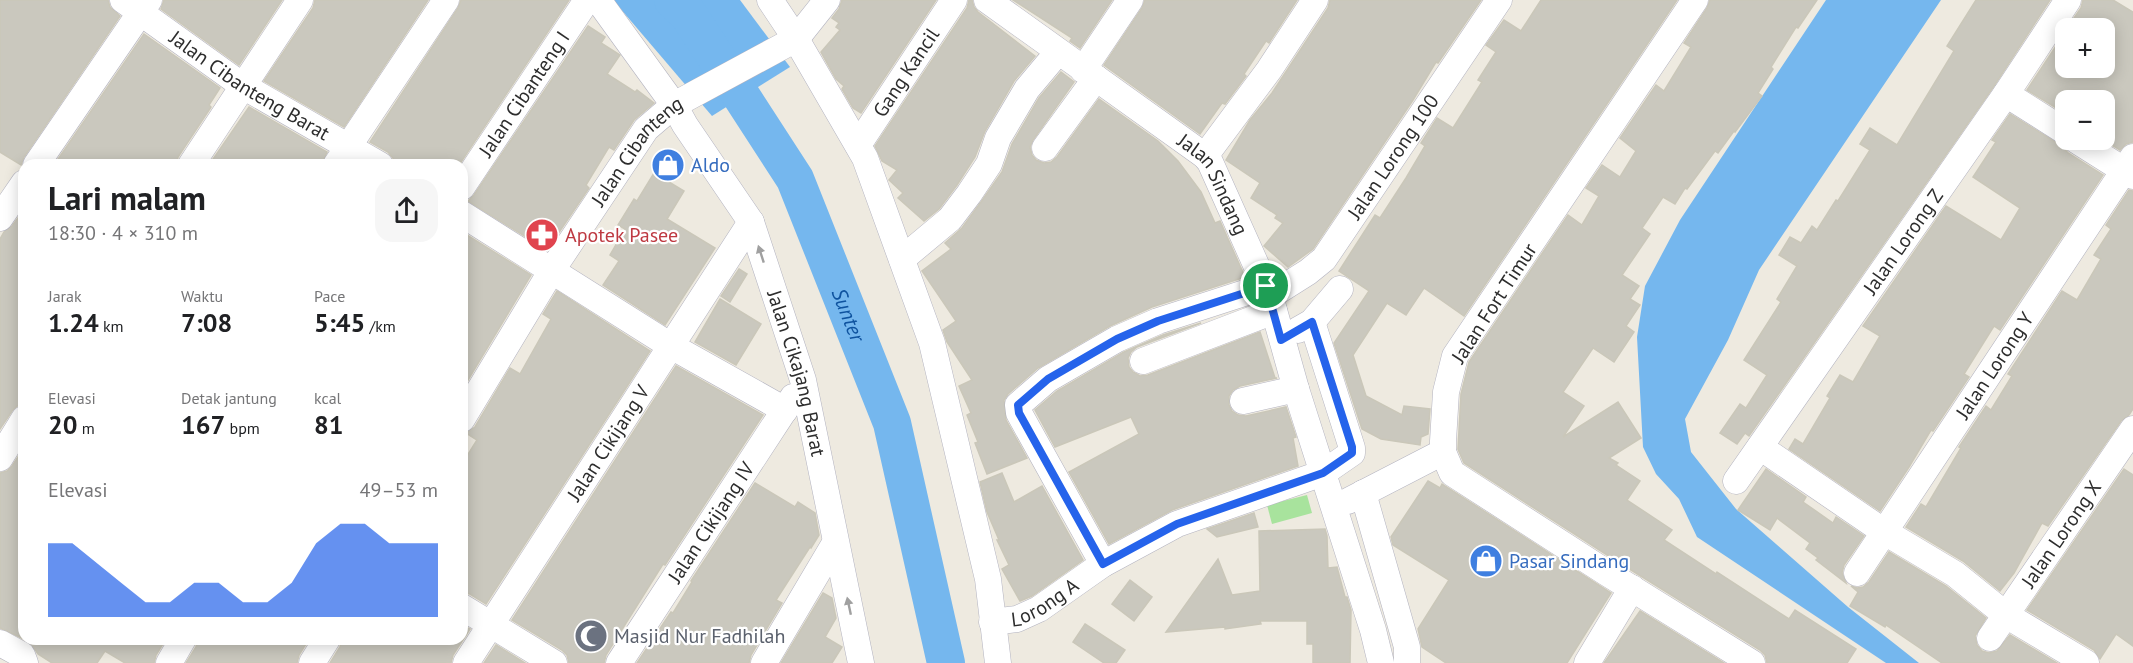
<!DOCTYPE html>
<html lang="id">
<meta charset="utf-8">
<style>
:root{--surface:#fff;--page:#f6f6f6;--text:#202124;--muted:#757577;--accent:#2563eb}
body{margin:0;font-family:"PT Sans",sans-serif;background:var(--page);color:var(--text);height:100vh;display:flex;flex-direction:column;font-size:22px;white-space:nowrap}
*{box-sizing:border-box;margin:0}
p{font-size:20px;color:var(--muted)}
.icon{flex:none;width:33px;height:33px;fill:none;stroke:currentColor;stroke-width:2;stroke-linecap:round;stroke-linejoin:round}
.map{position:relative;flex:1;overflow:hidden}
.sheet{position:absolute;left:18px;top:159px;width:450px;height:486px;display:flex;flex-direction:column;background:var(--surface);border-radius:18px;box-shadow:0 3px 15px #0003}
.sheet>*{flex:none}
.controls{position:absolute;left:2055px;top:18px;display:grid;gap:12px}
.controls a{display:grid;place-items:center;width:60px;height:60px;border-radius:12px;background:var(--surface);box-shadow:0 3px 15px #0003;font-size:30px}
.pin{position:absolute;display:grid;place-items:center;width:51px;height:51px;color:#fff;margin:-26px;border:3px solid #fff;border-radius:50%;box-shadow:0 2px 6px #0007}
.round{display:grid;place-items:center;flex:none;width:63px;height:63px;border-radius:18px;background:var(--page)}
.overview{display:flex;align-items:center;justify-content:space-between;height:102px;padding:0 30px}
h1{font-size:33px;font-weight:600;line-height:45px}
.stats{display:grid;grid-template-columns:repeat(3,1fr);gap:9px;height:102px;padding:6px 30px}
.stats div{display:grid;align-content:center}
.stats b{font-size:26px;font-weight:600}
.stats small{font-size:16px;font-weight:400}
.stats p{font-size:16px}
.chart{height:168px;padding:12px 30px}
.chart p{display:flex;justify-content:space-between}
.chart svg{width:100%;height:108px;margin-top:6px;fill:var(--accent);opacity:.7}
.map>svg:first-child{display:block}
.green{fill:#a8e39d}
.water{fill:#75b7ee}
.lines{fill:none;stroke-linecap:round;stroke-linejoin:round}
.river{stroke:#75b7ee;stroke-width:38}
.building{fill:#cac8be;stroke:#cac7b9;stroke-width:1.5}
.minor-casing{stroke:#b3b3c0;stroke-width:27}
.minor{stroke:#fff;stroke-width:26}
.oneway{fill:#a0a0a0}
.route-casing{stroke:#fff;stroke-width:12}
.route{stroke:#2563eb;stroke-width:8}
.labels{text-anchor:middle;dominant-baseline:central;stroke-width:4.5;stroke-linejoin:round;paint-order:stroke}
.street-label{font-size:20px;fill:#2d2d2d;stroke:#fff}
.shop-label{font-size:20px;fill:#366cbe;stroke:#fff;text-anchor:start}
.health-label{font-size:20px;fill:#be3a42;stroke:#fff;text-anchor:start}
.worship-label{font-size:20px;fill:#5b616d;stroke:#fff;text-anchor:start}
.water-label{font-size:21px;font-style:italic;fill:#0f539f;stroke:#fff}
</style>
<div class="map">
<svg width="2133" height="663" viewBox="0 0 2133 663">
<rect width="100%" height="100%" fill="#eeeae0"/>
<polygon class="green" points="1307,495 1312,513 1272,524 1267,505"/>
<g class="water">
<polygon points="613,0 740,0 790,67 712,116"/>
<polygon points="1826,0 1941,0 1759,270 1728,340 1685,419 1691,452 1736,509 1848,607 1919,663 1886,663 1697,537 1679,499 1656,474 1643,447 1637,337 1645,286 1680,220"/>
</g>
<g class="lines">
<path class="river" id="s1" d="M673 0 688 14 795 179 892 423 946 663"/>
</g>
<g class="building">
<polygon points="0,0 108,0 110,7 120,16 24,157 21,165 0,152"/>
<polygon points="164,0 282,0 239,65 161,9"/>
<polygon points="315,0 428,0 344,127 264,81 313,8"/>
<polygon points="461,0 569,0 459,165 395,165 393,158 388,152 370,142 458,8"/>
<polygon points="842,0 936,0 861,113 853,108 842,89 844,86 836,79 821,52 840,30 836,27 839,23 832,18 839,9"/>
<polygon points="969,0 972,0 974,7 978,12 1035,56 1014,81 985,131 975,157 957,185 939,209 924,221 898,198 903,193 889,180 897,170 882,161 875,146 967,8"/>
<polygon points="1013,0 1112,0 1080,48 1070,41 1072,38"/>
<polygon points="1145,0 1297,0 1269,43 1266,41 1244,74 1246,76 1225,104 1222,103 1200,134 1104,65 1142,8"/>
<polygon points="1330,0 1481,0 1438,63 1436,62 1413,100 1313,249 1288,267 1264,246 1283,223 1275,218 1277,215 1251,198 1260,183 1226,160 1250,120 1272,93 1328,8"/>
<polygon points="1541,0 1677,0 1464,316 1424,288 1406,315 1387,303 1353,355 1366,396 1402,415 1404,406 1430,409 1428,434 1421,437 1420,445 1381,439 1362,429 1334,343 1369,291 1339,271 1375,215 1380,218 1406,178 1425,146 1421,143 1437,118 1453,128 1482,82 1478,80 1496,52 1486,45 1504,20 1521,31"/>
<polygon points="1710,0 1817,0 1798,28 1796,27 1771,67 1773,69 1758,93 1762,96 1735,132 1734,131 1718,153 1715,151 1687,189 1685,188 1675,204 1663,197 1642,228 1650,234 1622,275 1639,286 1630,299 1640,305 1626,326 1634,332 1614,362 1593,348 1563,392 1584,406 1563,437 1618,402 1641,438 1609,458 1618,463 1616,465 1640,481 1627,500 1672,530 1664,540 1716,574 1717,572 1789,619 1795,610 1856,649 1847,663 1767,663 1765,655 1760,650 1615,560 1464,463 1458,449 1461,394 1469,362 1568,215 1582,225 1599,196 1586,188 1602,165 1620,177 1636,151 1620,138 1656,85 1664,91 1691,47 1684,43 1707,8"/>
<polygon points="1976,0 2050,0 1994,86 1749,436 1745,433 1737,444 1720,433 1740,404 1746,408 1767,375 1744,360 1781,302 1777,299 1797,266 1779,255 1790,237 1801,243 1812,226 1817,230 1836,200 1838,201 1870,150 1860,144 1870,128 1897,145 1954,51 1947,46"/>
<polygon points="2083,0 2113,0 2133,12 2133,142 2126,144 2120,150 2104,140 2104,100 2066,100 2066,114 2027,90 2066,31 2066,68 2104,68 2104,28 2067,28 2081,8"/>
<polygon points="588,26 605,37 601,43 620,55 607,74 635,92 637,90 654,103 634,120 614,150 609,147 586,185 589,188 547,250 468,201 474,195"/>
<polygon points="144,34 220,88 209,105 211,107 178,157 176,165 54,165"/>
<polygon points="1061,72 1074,82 1033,140 1030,147 1032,155 1036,160 1044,163 1051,162 1057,157 1099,99 1158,141 1178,161 1201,192 1215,223 1220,221 1245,277 1152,307 1110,326 1038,368 1008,394 1004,400 1006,420 1027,458 987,474 975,443 978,442 967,415 971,413 959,386 972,380 947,342 943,330 956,321 922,271 951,249 945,243 962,228 981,202 1002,172 1012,144 1039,98"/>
<polygon points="249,107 327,152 321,165 209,165"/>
<polygon points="2010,114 2062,146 2068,153 2103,175 2000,330 1994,326 1964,374 1969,377 1933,431 1931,430 1909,467 1880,511 1789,449 1795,439 1803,444 1830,398 1827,396 1840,375 1853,382 1880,336 1863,326 1946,206 2001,240 2020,208 1973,177 1996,142 1992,140"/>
<polygon points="654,173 684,191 667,219 715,248 665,325 603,285 619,261 610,255 625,229 618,225 634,199 637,201"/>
<polygon points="2129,190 2133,191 2133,409 2129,415 2121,421 2048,526 2042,523 2014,573 2000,591 1963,561 1906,527 1921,504 1926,507 1961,448 1959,447 1986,406 1991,410 2012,376 2008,374 2062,291 2077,300 2101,259 2094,255 2111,229 2106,225"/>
<polygon points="24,210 24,404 17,406 12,411 0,429 0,239 4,232 12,226"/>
<polygon points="462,232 531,275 462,390"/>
<polygon points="739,269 747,274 730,302 721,296"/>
<polygon points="557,291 650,351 486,604 470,594 462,592 462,464 477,440 466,433 475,427 510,368 520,374 551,319 543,314"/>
<polygon points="720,299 761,324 736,365 695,342"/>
<polygon points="1201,323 1137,347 1131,352 1128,358 1129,367 1133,372 1140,376 1148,375 1260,332 1275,378 1277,378 1240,386 1233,390 1229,396 1229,405 1232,411 1238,415 1246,416 1286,407 1296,437 1293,438 1298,466 1172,510 1109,544 1069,472 1139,434 1131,417 1055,447 1035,410 1057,391 1124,352 1163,335"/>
<polygon points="676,366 763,415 665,565 663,564 606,655 604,663 569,663 567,655 562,650 512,620"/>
<polygon points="24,448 24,639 0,628 0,473 7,471 12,466"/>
<polygon points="1766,469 1806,497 1803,502 1833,523 1836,517 1864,536 1844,565 1842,573 1846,583 1816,560 1818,558 1806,549 1810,543 1777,518 1770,530 1738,510"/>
<polygon points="2124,469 2133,475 2133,646 2116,634 2100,659 2094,650 2027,610"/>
<polygon points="1002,473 1014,502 1042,486 1083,560 1032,596 1020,601 1002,569 1009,565 997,540 999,540 987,512 980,482"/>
<polygon points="1428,481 1440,488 1442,484 1611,593 1567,663 1446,663 1422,647 1418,629 1449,580 1393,545 1391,537"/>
<polygon points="755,483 795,507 798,502 815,513 819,535 811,548 810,547 776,600 782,603 751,655 749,663 637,663 671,612 673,613 692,582 691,581"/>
<polygon points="1254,513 1258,527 1217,537 1207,529"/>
<polygon points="1325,529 1327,536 1328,568 1337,567 1345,597 1347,597 1351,610 1350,663 1313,663 1313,644 1307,644 1307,621 1260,621 1261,624 1225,629 1225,627 1166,632 1218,559 1232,595 1260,591 1259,531"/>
<polygon points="1889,552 1946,586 1986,618 1975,636 1977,645 1982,651 1989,653 1997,651 2010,635 2057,663 1942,663 1886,625 1885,627 1850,606 1858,592 1851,586 1857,588 1863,587 1869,582"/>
<polygon points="1130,580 1152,597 1134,621 1112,604"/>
<polygon points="823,593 832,598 836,618 825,637 842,647 832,663 781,663"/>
<polygon points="1640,611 1724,663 1604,663"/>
<polygon points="1085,624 1125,650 1116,663 1104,663 1073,642"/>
<polygon points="462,625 470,629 453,655 451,663 330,663 340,647 342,639 462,639"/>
<polygon points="24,639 166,639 156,655 154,663 125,663 105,651 97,663 52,663 38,654 30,642"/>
<polygon points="198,639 309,639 299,655 297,663 186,663 196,647"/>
<polygon points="496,645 525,663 484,663"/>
</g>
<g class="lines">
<g class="minor-casing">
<g id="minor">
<path id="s2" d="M123 0 243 86 380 165"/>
<path id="s3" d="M598 0 674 105 685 125 751 222 803 380 861 663"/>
<polyline points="770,0 796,39 865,158 932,343 988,579 998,663"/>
<path id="s4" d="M987 0 1205 156 1210 162 1270 296 1296 389 1373 630 1381 663"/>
<polyline points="1695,0 1455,356 1446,392 1443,441 1443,452 1452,473 1607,573 1752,663"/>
<polyline points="1083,70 1130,0"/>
<polyline points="2006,94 2066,132"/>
<polyline points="2076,140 2133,176"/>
<path id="s5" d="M858 145 954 0"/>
<polyline points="1045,148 1096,78"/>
<polyline points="1205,156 1269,70 1315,0"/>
<polyline points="36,165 149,0"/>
<polyline points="191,165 300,0"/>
<polyline points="336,165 446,0"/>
<path id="s6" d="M462 187 587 0"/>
<polyline points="462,214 671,346 785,410"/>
<polyline points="0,218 24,183"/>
<polyline points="902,259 950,219 969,194 989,164 998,138 1027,89 1058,52"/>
<path id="s7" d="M1270 296 1308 272 1324 259 1499 0"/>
<polyline points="1298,330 1312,322 1340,289"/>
<polyline points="1143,361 1274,311"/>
<polyline points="1243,401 1296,389"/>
<path id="s8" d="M462 419 552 270 646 129 674 105 796 39 827 0"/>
<polyline points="1760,447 1883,531 1955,574 2006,615 2086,663"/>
<polyline points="0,458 24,419"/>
<path id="s9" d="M1736 481 2006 94 2068 0"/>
<polyline points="1363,493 1407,647 1407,663"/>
<polyline points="1348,501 1443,452"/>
<polyline points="1103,564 1019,413 1018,405 1048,379 1117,339 1158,321 1266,286"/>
<path id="s10" d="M1857 573 2133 157"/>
<polyline points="462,607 554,663"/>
<path id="s11" d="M992 622 1017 619 1039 609 1103 564 1177 524 1323 473 1352 453V448L1312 322"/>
<path id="s12" d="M1990 638 2133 429"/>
<polyline points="0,643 22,655 25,663"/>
<polyline points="169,663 183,639"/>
<polyline points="312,663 327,639"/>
<path id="s13" d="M466 663 751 222"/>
<path id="s14" d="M619 663 793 397"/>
<polyline points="764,663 835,543"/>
<polyline points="1587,663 1632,588"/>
</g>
</g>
<use href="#minor" class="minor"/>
</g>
<defs><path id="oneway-solid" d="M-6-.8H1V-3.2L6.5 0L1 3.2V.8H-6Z" transform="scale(1.5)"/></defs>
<g class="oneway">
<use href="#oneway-solid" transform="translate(761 254) rotate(-108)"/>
<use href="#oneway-solid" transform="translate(849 606) rotate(-102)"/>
</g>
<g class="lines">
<g class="route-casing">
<polygon id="route" points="1266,286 1281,340 1312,322 1352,447 1352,453 1323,473 1177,524 1103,564 1019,413 1018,405 1048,379 1117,339 1158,321"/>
</g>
<use href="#route" class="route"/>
</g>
<defs>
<g id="shop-disc" transform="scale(1.725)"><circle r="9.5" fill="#3f7fe0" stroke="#fff"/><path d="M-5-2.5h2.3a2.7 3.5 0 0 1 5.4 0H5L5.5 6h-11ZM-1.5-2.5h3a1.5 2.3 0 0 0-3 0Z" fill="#fff"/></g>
<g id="pharmacy-disc" transform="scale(1.725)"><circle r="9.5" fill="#e0444e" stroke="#fff"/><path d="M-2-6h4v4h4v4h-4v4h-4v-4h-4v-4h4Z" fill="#fff"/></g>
<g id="mosque-disc" transform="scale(1.725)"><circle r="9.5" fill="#6b7280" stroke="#fff"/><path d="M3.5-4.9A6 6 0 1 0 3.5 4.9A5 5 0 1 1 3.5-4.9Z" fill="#fff"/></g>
</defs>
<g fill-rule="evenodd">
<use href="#shop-disc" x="668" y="165"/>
<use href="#pharmacy-disc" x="542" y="235"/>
<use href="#shop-disc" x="1486" y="561"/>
<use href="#mosque-disc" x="591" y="636"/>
</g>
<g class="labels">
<g class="street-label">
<text stroke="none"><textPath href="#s5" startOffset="87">Gang Kancil</textPath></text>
<text stroke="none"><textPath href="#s2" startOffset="153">Jalan Cibanteng Barat</textPath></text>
<text stroke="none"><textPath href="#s6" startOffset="112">Jalan Cibanteng I</textPath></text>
<text stroke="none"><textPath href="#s8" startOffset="321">Jalan Cibanteng</textPath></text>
<text stroke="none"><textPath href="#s7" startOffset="189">Jalan Lorong 100</textPath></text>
<text stroke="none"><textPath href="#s4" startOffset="296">Jalan Sindang</textPath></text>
<text stroke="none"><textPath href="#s9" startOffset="292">Jalan Lorong Z</textPath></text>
<text transform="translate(1494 303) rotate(-57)">Jalan Fort Timur</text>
<text stroke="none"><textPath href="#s10" startOffset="249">Jalan Lorong Y</textPath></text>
<text stroke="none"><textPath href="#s3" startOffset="428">Jalan Cikajang Barat</textPath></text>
<text stroke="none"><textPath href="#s13" startOffset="262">Jalan Cikijang V</textPath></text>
<text stroke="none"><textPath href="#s14" startOffset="168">Jalan Cikijang IV</textPath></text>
<text stroke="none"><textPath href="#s12" startOffset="126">Jalan Lorong X</textPath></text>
<text stroke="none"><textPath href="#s11" startOffset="57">Lorong A</textPath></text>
</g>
<g class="shop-label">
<text x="691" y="165">Aldo</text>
<text x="1509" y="561">Pasar Sindang</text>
</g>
<g class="health-label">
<text x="565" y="235">Apotek Pasee</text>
</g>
<g class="worship-label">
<text x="614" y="636">Masjid Nur Fadhilah</text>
</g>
<g class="water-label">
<text stroke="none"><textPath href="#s1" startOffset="363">Sunter</textPath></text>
</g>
</g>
</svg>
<div class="controls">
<a>+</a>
<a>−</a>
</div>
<div class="pin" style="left:1266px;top:286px;background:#1e9e55"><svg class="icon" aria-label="arrive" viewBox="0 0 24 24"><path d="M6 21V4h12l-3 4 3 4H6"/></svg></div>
<section class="sheet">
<div class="overview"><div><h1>Lari malam</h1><p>18:30 · 4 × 310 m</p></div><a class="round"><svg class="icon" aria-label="share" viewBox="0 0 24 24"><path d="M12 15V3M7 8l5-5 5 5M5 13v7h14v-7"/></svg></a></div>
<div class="stats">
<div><p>Jarak</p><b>1.24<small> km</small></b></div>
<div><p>Waktu</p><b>7:08</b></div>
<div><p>Pace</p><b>5:45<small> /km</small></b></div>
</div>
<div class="stats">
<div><p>Elevasi</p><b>20<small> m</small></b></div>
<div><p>Detak jantung</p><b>167<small> bpm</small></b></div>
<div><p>kcal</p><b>81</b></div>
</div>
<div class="chart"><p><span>Elevasi</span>49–53 m</p>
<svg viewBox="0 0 160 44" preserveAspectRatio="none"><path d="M0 44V14L10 14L20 22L30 30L40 38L50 38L60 30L70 30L80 38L90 38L100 30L110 14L120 6L130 6L140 14L150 14L160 14V44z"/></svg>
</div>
</section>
</div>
